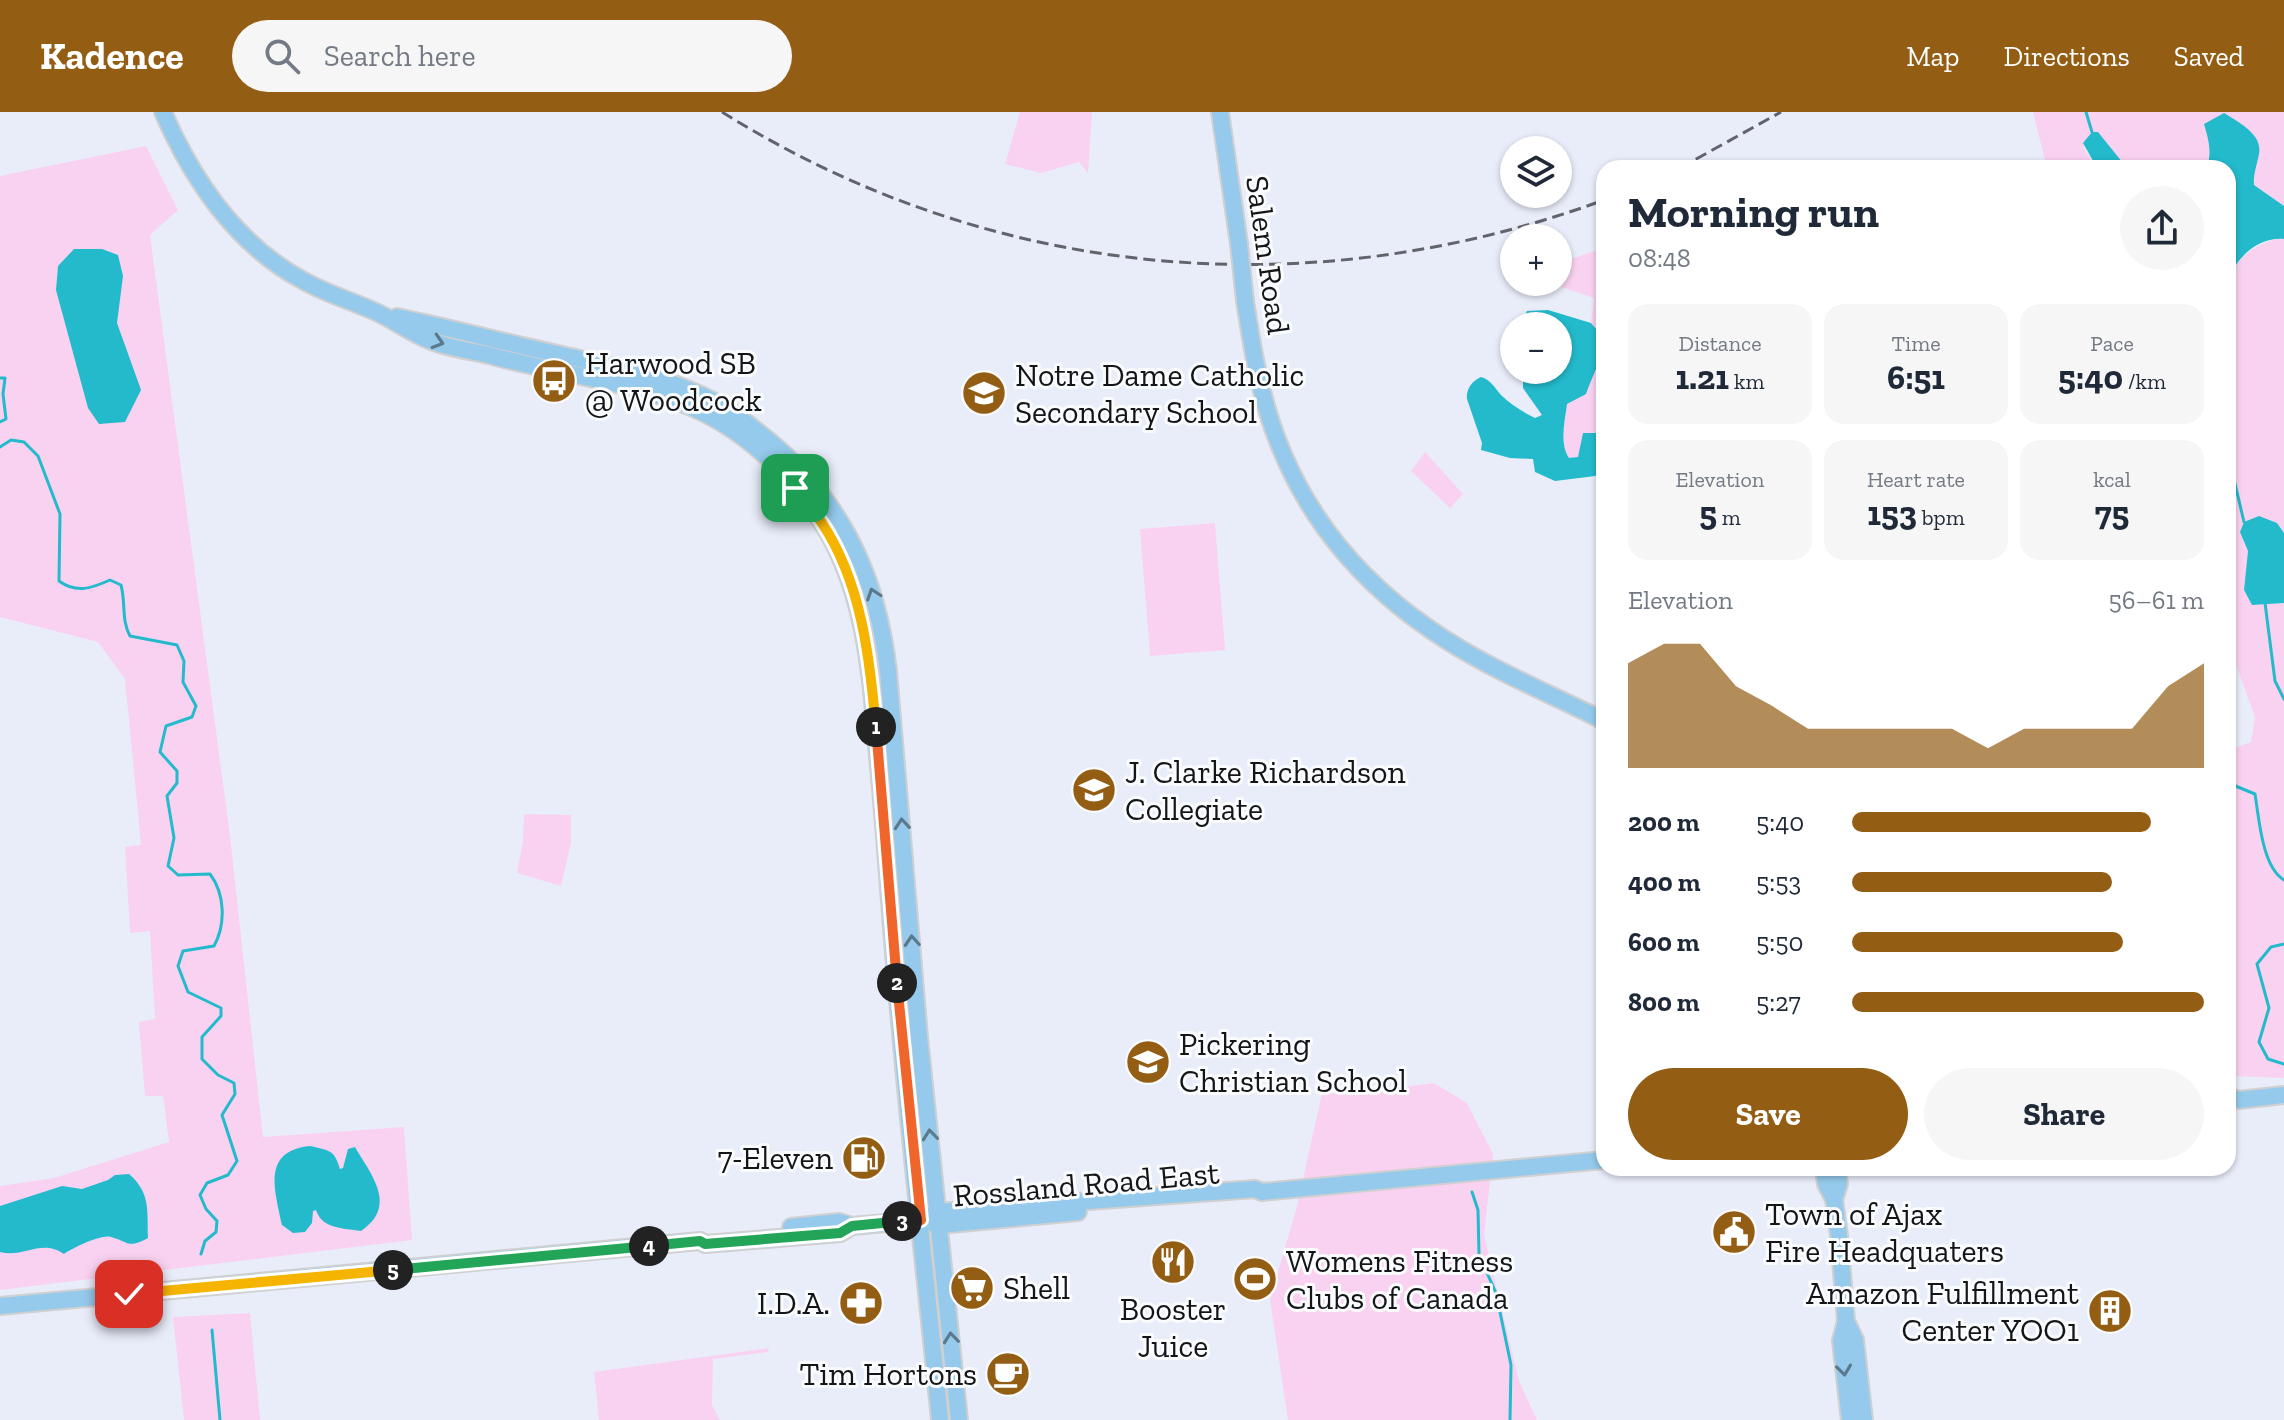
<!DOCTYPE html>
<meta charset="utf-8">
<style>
:root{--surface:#fff;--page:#f6f6f7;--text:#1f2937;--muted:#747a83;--accent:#935e13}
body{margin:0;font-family:"Zilla Slab",serif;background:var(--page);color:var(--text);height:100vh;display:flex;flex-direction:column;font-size:30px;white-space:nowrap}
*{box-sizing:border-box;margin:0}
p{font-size:26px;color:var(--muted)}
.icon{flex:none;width:44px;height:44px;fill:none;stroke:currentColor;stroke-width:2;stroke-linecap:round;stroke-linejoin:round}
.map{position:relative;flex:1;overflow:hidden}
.side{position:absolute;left:1596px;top:48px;width:640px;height:1016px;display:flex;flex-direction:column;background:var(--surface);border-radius:24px;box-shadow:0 2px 6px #0004}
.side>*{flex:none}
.controls{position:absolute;left:1500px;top:24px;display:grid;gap:16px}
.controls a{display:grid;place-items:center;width:72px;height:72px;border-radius:50%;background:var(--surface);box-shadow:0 2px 6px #0004;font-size:40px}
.pin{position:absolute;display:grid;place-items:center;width:68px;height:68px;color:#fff;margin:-34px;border-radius:16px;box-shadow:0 4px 12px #0006}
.km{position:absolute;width:40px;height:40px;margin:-20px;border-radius:50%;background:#222;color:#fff;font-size:22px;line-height:40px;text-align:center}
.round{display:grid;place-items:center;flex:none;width:84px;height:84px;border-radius:42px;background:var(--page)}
.head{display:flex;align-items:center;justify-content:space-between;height:136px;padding:0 32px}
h1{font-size:44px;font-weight:700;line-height:60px}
.metrics{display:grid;grid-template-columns:repeat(3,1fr);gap:12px;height:136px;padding:8px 32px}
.metrics div{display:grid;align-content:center;border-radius:20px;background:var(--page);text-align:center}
.metrics b{font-size:34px;font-weight:700}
.metrics small{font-size:22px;font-weight:400}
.metrics p{font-size:22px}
.chart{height:224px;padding:16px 32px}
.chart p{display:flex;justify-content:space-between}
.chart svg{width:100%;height:144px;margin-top:8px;fill:var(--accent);opacity:.7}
.cta{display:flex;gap:16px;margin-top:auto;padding:16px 32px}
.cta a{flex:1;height:92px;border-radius:48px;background:var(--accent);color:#fff;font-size:32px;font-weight:700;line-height:92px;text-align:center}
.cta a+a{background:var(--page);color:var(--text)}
ul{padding:0 32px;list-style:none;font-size:26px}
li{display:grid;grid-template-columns:128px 96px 1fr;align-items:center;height:60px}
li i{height:20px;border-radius:10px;background:var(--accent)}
header{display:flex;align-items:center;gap:48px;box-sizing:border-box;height:112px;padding:0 40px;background:var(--accent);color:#fff}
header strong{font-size:38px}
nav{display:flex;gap:44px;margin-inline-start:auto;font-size:28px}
.search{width:560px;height:72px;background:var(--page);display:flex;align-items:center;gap:20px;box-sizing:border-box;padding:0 28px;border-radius:44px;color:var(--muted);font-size:30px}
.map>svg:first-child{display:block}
.green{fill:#fad2f1}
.water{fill:#23bacc}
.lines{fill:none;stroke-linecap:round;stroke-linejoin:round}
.stream{stroke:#23bacc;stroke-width:3}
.major-casing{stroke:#d0d0d1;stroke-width:20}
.major{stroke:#95caec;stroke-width:16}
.rail{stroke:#61646b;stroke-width:3;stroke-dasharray:12 6;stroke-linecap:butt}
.major-bridge-casing{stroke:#d0d0d1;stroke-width:20;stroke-linecap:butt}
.major-bridge{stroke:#95caec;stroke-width:16}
.oneway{stroke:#5a798d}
.split-1-casing{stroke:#fff;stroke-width:16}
.split-2-casing{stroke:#fff;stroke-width:16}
.split-3-casing{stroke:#fff;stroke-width:16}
.split-4-casing{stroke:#fff;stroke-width:16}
.split-5-casing{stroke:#fff;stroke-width:16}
.split-6-casing{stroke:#fff;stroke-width:16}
.split-1{stroke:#f5b400;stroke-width:10}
.split-2{stroke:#f0652b;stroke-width:10}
.split-3{stroke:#f0652b;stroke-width:10}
.split-4{stroke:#22a559;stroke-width:10}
.split-5{stroke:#22a559;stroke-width:10}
.split-6{stroke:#f5b400;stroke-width:10}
.labels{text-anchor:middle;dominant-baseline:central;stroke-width:6;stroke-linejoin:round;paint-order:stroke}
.street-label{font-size:32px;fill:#131519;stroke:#fafbfd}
.poi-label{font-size:32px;fill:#131519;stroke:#fafbfd;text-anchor:start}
</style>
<header>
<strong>Kadence</strong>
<div class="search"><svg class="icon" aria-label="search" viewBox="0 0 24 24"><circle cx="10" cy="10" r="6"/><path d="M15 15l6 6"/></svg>Search here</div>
<nav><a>Map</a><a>Directions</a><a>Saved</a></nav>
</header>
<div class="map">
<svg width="2284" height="1308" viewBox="0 0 2284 1308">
<rect width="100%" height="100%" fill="#e9edfa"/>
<g class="green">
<polygon points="1020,0 1092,0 1088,61 1079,50 1041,61 1005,52"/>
<path d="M2033 0H2284V94L2254 73 2253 63 2260 37 2204 12C2208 26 2213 42 2206 56H2127L2098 20H2092L2083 35 2097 56H2047Z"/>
<polygon points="146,34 178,98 150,123 230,724 263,1025 404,1015 412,1128 0,1178 0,1074 54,1066 169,1030 163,984 145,984 139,910 155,907 150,819 130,821 125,735 141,733 125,567 98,530 0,505 0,64"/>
<path d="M2276 127H2284V421L2277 411 2240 420 2248 439 2244 478 2252 493 2284 491V966L2228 964V638L2251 630 2255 605 2228 531V169C2237 145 2253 134 2276 127Z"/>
<polygon points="1604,136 1604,226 1591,211 1594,186 1546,170 1558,170 1558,151"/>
<path d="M1604 239V324L1599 321 1582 333 1578 345 1569 346C1559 330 1565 310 1567 292L1586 282 1596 251Z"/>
<polygon points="1425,340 1463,382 1450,396 1411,359"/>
<polygon points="1215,411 1225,538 1150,544 1140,417"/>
<polygon points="524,702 571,703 571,731 561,774 517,761 523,729"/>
<polygon points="1434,971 1467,991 1493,1042 1484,1123 1519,1269 1537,1308 1288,1308 1270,1188 1297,1094 1322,981 1351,982"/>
<polygon points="250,1201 260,1308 184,1308 173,1205"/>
<polygon points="769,1236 768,1240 713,1247 712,1293 720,1308 599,1308 594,1260"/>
</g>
<g class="water">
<path d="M2224 1C2238 10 2263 22 2259 42 2257 53 2253 62 2254 73L2284 94V127C2257 125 2236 146 2228 169V56H2206C2213 42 2208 26 2204 12Z"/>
<polygon points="2092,20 2098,20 2127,56 2097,56 2083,31"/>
<polygon points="74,137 102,137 118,143 123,164 117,211 141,278 125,310 99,312 88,296 56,178 58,154"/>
<path d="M1548 198 1591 211 1604 226C1604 244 1592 264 1586 282L1567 292C1565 309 1559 331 1569 346L1578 345 1583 321H1599L1604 324V359L1595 364 1555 369 1535 360 1533 347 1510 346 1481 338 1482 331 1467 287C1466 277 1472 269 1481 265 1491 268 1494 275 1501 283 1511 293 1523 300 1535 306L1542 303 1523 276V258H1558V214H1521L1527 199Z"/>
<polygon points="2259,404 2277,411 2284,421 2284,491 2252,493 2244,478 2248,439 2240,420 2244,410"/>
<path d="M310 1034C330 1039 334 1037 340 1057L343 1056 348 1037 355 1035C372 1064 398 1094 361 1119 343 1116 322 1117 316 1098L313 1099 312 1111 305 1120 293 1121 282 1113C275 1078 261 1039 310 1034Z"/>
<path d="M129 1062C151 1081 147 1099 148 1126 128 1137 129 1130 111 1125 101 1122 73 1136 64 1142 42 1126 24 1146 0 1140V1094L62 1074 82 1077 108 1068 115 1063Z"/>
</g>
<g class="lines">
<g class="stream">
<polyline points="2086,0 2092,20"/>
<polyline points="0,266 5,266 3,282 6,307 0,310"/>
<path d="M0 335 11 328 24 330 38 344 60 402 59 469C77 482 92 476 110 468L121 473C126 492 121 507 130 524L177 533 184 549 183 570 196 594 192 605 166 614 160 640 177 659V671L167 684 174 726 168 754 178 763 210 762C225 782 226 812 214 834L183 839 178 854 188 880 221 896V904L202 925V947L218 963 234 971 235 982 222 1003 237 1049 228 1063 207 1071 200 1083 206 1097 217 1109 216 1120 205 1129 201 1142"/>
<polyline points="2228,342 2244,410"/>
<polyline points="2265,491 2275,569 2284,587"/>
<path d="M2228 671 2255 682C2259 706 2262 755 2284 768"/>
<polyline points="2284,832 2271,835 2257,852 2269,896 2259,930 2268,947 2284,952"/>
<polyline points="1472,1080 1478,1098 1479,1143 1496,1181 1511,1253 1510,1308"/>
<polyline points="212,1218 220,1308"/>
</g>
<g class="major-casing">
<g id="major">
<path d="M163 0C193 69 236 133 304 169 327 182 352 189 376 200 394 208 411 221 429 228 450 237 475 239 496 245 557 261 622 269 681 291 740 313 790 360 823 412 867 483 871 565 878 645 885 714 889 783 895 852 907 1004 925 1156 940 1308"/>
<polyline points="1220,0 1239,132"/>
<path d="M1245 189C1250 219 1254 250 1262 279 1287 380 1346 460 1431 518 1484 555 1547 580 1604 609"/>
<path d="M397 205C450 216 503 230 557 242 606 253 656 262 703 284 727 295 747 311 768 328 842 389 877 464 888 559L919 925 959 1308"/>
<polyline points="2228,985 2239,988 2284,983"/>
<polyline points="1824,1056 1826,1072 1834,1087 1839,1124 1846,1209 1841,1229 1850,1308"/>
<polyline points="1834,1087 1839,1072 1837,1056"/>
<polyline points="930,1110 939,1113 1078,1100"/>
<polyline points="791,1115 839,1110 852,1114"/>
<polyline points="0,1194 700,1129 705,1132 840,1121 852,1114 921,1108 938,1100 1255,1077 1262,1080 1604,1048"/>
<polyline points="1846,1209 1855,1228 1864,1308"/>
</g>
</g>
<use href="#major" class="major"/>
<g class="rail">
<path d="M722 0C991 168 1307 197 1604 88"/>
<polyline points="1680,56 1781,0"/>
</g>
<g class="major-bridge-casing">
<polyline id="major-bridge" points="1239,132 1245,189"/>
</g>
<use href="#major-bridge" class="major-bridge"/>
</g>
<defs><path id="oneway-chevron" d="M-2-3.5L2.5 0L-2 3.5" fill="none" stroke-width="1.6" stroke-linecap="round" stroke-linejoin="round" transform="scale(2)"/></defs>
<g class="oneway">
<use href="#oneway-chevron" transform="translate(438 230) rotate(17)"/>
<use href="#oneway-chevron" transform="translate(873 482) rotate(-109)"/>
<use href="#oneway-chevron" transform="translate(902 712) rotate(-95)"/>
<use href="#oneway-chevron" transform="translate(912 829) rotate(-94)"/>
<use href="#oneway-chevron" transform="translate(930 1023) rotate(-96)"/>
<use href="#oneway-chevron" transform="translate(951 1226) rotate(-96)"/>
<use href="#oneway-chevron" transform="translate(1844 1258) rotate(83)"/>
</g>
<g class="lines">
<g class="split-1-casing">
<path id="split-1" d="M795 376C804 388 814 399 822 411 862 472 869 544 876 615"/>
</g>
<g class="split-2-casing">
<polyline id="split-2" points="876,615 897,871"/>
</g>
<g class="split-3-casing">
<polyline id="split-3" points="897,871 921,1108 902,1109"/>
</g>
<g class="split-4-casing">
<polyline id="split-4" points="649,1134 700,1129 705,1132 840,1121 852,1114 902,1109"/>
</g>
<g class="split-5-casing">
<polyline id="split-5" points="393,1158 649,1134"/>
</g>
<g class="split-6-casing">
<polyline id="split-6" points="129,1182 393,1158"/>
</g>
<use href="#split-1" class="split-1"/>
<use href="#split-2" class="split-2"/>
<use href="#split-3" class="split-3"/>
<use href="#split-4" class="split-4"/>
<use href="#split-5" class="split-5"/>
<use href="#split-6" class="split-6"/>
</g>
<defs>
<g id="bus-disc" transform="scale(2.3)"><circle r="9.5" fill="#935e13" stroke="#fafbfd"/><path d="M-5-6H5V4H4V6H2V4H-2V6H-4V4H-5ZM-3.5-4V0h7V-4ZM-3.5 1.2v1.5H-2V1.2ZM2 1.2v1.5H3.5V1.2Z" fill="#fff"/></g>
<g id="school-disc" transform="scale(2.3)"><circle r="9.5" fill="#935e13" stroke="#fafbfd"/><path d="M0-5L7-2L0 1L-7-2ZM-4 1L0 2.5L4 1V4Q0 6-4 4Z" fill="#fff"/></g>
<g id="fuel-disc" transform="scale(2.3)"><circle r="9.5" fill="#935e13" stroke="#fafbfd"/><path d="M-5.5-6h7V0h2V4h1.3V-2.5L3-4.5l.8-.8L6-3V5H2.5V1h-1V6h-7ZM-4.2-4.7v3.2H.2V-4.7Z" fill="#fff"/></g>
<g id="civic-disc" transform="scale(2.3)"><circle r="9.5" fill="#935e13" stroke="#fafbfd"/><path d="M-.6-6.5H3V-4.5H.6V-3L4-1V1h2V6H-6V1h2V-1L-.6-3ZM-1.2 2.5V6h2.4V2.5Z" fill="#fff"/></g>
<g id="restaurant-disc" transform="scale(2.3)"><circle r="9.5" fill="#935e13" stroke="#fafbfd"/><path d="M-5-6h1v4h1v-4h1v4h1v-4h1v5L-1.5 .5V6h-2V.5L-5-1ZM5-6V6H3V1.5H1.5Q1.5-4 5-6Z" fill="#fff"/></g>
<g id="stadium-disc" transform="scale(2.3)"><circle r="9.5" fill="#935e13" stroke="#fafbfd"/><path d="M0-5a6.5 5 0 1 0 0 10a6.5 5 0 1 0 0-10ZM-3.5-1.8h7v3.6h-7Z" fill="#fff"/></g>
<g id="supermarket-disc" transform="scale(2.3)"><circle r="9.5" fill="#935e13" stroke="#fafbfd"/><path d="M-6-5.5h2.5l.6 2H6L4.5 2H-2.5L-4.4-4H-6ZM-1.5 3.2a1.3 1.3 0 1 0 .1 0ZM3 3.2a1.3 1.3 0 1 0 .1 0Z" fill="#fff"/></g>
<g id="pharmacy-disc" transform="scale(2.3)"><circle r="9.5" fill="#935e13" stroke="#fafbfd"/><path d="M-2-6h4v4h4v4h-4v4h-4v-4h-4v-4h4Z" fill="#fff"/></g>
<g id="building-disc" transform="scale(2.3)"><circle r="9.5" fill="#935e13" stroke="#fafbfd"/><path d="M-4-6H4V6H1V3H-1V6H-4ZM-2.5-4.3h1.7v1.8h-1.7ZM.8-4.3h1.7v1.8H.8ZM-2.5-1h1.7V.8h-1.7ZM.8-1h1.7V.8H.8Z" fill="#fff"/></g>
<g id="cafe-disc" transform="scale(2.3)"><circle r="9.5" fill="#935e13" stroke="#fafbfd"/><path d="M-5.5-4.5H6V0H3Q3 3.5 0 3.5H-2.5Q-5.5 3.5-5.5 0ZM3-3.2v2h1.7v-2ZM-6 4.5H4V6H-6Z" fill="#fff"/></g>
</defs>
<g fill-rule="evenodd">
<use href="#bus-disc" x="554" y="269"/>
<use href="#school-disc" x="984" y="281"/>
<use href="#school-disc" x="1094" y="678"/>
<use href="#school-disc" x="1148" y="950"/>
<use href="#fuel-disc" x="864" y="1046"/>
<use href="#civic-disc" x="1734" y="1120"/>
<use href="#restaurant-disc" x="1173" y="1150"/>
<use href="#stadium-disc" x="1255" y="1167"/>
<use href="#supermarket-disc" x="972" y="1176"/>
<use href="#pharmacy-disc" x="861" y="1191"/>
<use href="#building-disc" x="2110" y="1199"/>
<use href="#cafe-disc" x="1008" y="1262"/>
</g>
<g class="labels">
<g class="street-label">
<text transform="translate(1268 143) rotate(82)">Salem Road</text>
<text transform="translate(1086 1072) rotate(-5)">Rossland Road East</text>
</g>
<g class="poi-label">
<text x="585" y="251">Harwood SB<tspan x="585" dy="37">@ Woodcock</tspan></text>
<text x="1015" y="263">Notre Dame Catholic<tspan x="1015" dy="37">Secondary School</tspan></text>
<text x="1125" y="660">J. Clarke Richardson<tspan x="1125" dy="37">Collegiate</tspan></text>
<text x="1179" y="932">Pickering<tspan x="1179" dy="37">Christian School</tspan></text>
<text x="833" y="1046" text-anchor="end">7-Eleven</text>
<text x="1765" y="1102">Town of Ajax<tspan x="1765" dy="37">Fire Headquaters</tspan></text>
<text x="1286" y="1149">Womens Fitness<tspan x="1286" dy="37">Clubs of Canada</tspan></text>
<text x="1003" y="1176">Shell</text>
<text x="2079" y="1181" text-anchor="end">Amazon Fulfillment<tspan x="2079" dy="37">Center YOO1</tspan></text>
<text x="830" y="1191" text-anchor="end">I.D.A.</text>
<text x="1173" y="1197" text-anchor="middle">Booster<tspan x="1173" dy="37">Juice</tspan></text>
<text x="977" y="1262" text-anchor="end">Tim Hortons</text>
</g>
</g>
</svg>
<div class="controls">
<a><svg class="icon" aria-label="layers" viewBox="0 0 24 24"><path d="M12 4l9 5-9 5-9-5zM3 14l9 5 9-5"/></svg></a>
<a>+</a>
<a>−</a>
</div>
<div class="pin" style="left:795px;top:376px;background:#1e9e55"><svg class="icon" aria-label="arrive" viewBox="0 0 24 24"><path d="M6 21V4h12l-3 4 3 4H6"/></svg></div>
<div class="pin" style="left:129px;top:1182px;background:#d93025"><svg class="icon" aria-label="check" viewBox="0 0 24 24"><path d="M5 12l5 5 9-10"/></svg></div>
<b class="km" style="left:876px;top:615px">1</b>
<b class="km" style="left:897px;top:871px">2</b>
<b class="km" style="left:902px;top:1109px">3</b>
<b class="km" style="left:649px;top:1134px">4</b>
<b class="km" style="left:393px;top:1158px">5</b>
<section class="side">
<div class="head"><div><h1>Morning run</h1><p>08:48</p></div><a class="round"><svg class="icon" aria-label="share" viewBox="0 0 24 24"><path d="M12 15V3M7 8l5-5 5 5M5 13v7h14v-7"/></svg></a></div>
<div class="metrics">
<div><p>Distance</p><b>1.21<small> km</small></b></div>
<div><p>Time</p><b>6:51</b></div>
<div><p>Pace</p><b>5:40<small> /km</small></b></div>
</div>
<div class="metrics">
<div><p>Elevation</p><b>5<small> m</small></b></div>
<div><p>Heart rate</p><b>153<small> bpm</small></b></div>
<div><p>kcal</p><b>75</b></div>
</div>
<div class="chart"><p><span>Elevation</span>56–61 m</p>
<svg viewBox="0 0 160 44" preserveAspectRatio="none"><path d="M0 44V12L10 6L20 6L30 19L40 25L50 32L60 32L70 32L80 32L90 32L100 38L110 32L120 32L130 32L140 32L150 19L160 12V44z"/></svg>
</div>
<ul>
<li><b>200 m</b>5:40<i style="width:85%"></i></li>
<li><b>400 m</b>5:53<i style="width:74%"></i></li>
<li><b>600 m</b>5:50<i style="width:77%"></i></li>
<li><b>800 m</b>5:27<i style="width:100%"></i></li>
</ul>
<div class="cta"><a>Save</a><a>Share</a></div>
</section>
</div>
